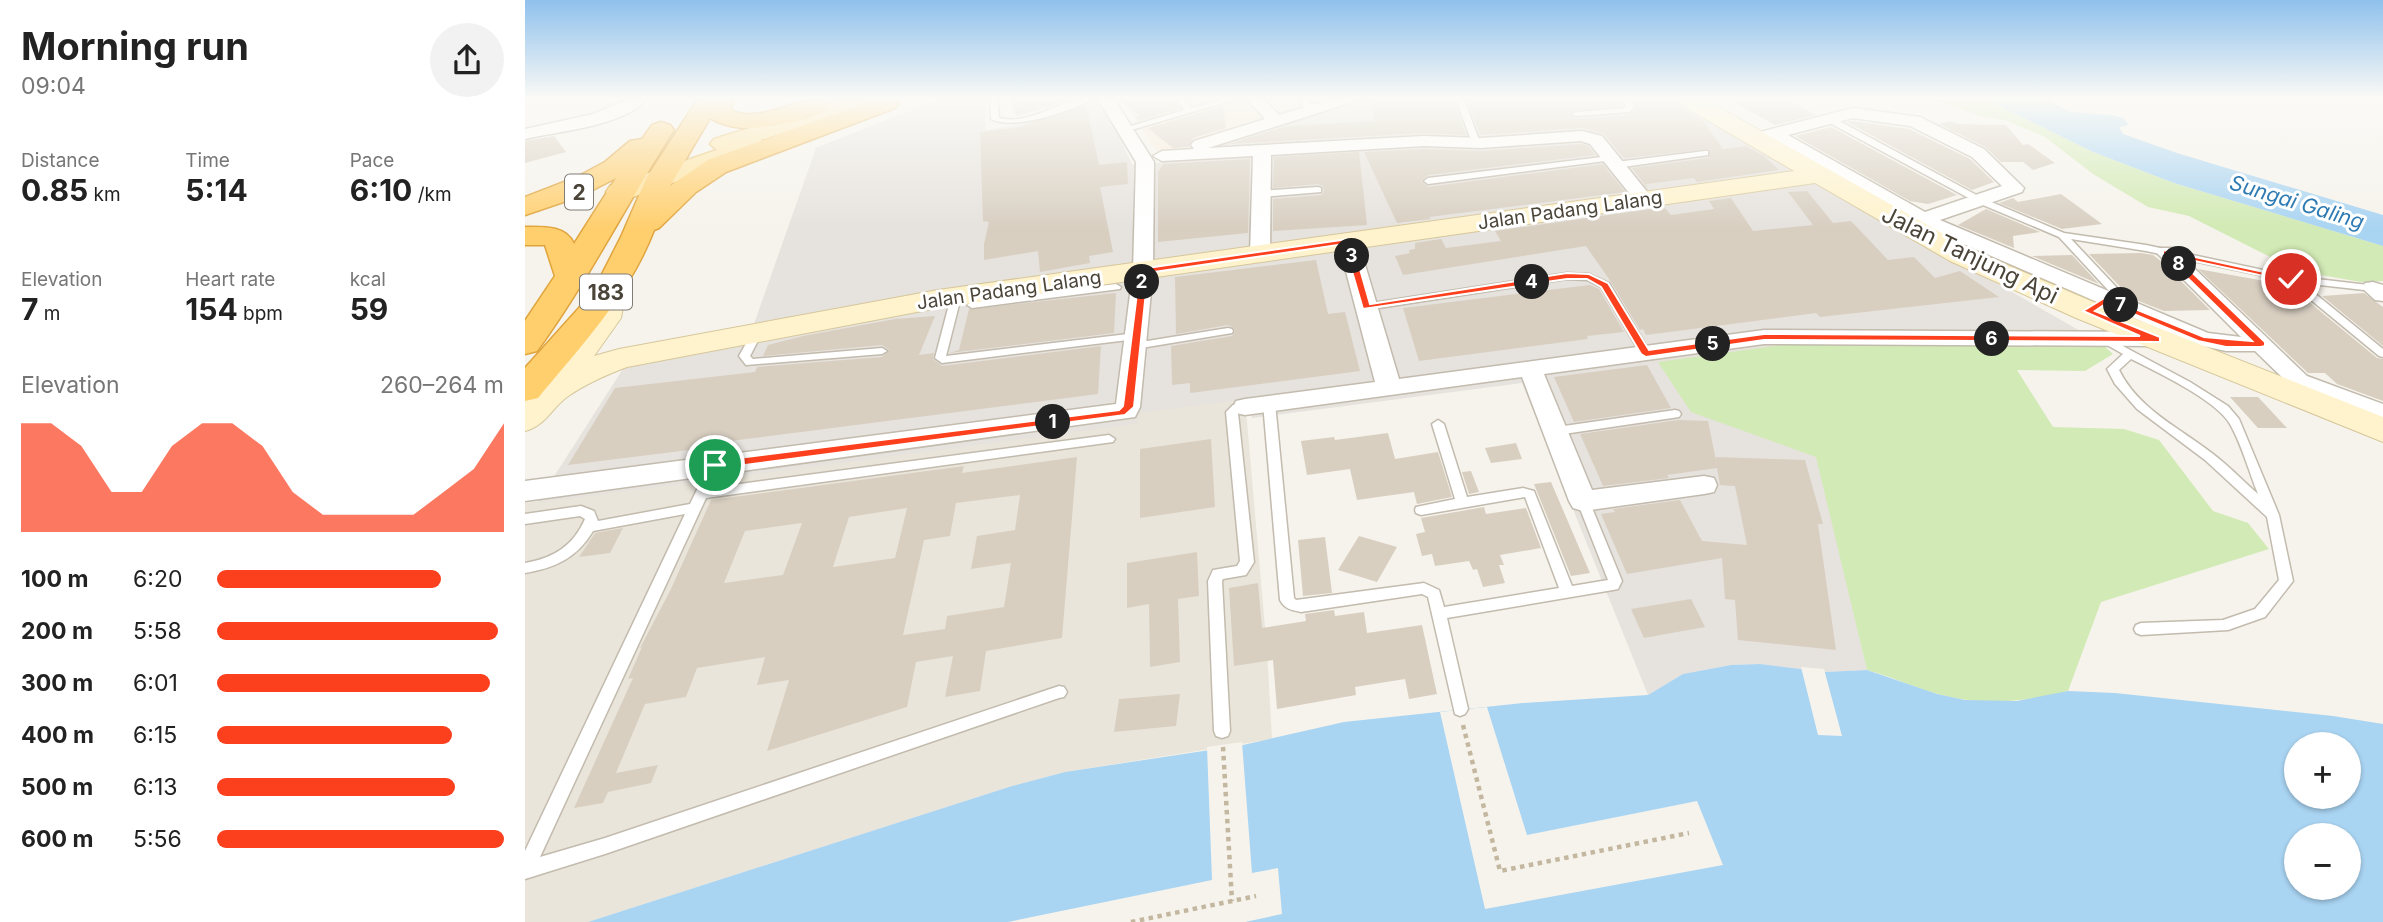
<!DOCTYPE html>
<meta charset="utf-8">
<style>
:root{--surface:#fff;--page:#f2f2f2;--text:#222;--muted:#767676;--accent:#fc3f1d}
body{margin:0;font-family:Inter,sans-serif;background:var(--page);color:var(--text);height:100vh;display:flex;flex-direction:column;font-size:26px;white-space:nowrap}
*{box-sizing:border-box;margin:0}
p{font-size:23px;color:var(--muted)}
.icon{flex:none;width:38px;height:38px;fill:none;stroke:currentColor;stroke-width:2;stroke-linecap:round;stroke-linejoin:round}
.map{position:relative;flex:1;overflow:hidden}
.side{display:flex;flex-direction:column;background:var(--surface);width:525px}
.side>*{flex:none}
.tools{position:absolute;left:1759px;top:732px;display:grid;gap:14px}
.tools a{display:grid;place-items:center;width:77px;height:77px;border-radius:50%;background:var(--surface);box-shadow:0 2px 5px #0004;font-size:35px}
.pin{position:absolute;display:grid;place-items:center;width:60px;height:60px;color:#fff;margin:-30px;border:4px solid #fff;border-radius:50%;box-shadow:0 2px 7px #0007}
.km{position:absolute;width:35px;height:35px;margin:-18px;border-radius:50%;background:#222;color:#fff;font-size:19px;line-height:35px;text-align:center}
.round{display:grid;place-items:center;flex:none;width:74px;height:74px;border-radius:37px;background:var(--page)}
.overview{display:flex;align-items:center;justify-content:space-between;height:119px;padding:0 21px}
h1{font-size:38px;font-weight:700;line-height:52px}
.figures{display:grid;grid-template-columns:repeat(3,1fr);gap:10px;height:119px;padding:7px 21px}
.figures div{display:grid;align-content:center}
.figures b{font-size:30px;font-weight:700}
.figures small{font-size:19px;font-weight:400}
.figures p{font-size:19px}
.chart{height:196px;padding:14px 21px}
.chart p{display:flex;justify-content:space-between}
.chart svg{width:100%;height:126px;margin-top:7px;fill:var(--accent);opacity:.7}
ul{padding:0 21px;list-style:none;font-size:23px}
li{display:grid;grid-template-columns:112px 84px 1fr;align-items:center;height:52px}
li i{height:18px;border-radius:9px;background:var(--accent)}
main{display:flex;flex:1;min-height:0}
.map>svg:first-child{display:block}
.residential{fill:#eae5da}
.commercial{fill:#f7ead8}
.industrial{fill:#e6e2dd}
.green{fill:#d2eab5}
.water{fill:#a9d4f2;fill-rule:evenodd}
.pier{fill:#f6f3ec}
.building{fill:#d8cfc1;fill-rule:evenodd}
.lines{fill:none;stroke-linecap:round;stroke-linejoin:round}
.lane-casing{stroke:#c2bbae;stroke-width:3}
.street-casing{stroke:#c2bbae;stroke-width:3}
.secondary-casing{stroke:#d6c79b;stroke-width:2}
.primary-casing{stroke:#e6c16a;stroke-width:3}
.highway-casing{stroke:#e0a43c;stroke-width:3}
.path{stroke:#c4b79f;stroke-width:4.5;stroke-dasharray:4.5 4.5;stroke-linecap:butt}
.lane{fill:#fff;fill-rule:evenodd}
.street{fill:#fff;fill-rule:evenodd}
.secondary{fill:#fff3cd;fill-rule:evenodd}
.primary{fill:#ffe39c;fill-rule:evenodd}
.highway{fill:#ffcf6e;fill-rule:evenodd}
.route{fill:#fc3f1d;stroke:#fff;stroke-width:2}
.labels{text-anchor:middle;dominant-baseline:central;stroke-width:6;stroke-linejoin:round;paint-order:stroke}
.far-street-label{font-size:19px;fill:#4b4439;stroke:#fff}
.shield{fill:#fff;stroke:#817c74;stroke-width:2}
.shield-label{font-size:21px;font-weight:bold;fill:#4b4439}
.far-water-label{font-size:21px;font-style:italic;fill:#2e7ab2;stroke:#fff}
.street-label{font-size:23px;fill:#4b4439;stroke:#fff}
</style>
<main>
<section class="side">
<div class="overview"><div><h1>Morning run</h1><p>09:04</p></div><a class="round"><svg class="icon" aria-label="share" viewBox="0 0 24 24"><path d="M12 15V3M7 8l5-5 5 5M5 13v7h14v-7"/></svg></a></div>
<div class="figures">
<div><p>Distance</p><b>0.85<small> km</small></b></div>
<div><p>Time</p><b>5:14</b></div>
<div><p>Pace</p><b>6:10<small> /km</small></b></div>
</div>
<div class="figures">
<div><p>Elevation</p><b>7<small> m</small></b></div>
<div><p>Heart rate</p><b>154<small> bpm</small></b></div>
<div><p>kcal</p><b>59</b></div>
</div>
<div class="chart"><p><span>Elevation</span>260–264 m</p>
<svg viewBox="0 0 160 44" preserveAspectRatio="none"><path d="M0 44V6L10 6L20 14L30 30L40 30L50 14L60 6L70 6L80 14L90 30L100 38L110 38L120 38L130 38L140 30L150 22L160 6V44z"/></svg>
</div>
<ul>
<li><b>100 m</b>6:20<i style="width:78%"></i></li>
<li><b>200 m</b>5:58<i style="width:98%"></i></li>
<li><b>300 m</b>6:01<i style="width:95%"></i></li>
<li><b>400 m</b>6:15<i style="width:82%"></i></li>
<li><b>500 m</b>6:13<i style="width:83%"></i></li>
<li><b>600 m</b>5:56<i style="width:100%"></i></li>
</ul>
</section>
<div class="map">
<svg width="1858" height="922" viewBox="0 0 1858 922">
<rect width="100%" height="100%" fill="#f6f3ec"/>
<polygon class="residential" points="720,399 742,650 747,739 540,772 487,786 63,922 0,922 0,503 184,479 608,413"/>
<polygon class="commercial" points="596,99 812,99 634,154"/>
<polygon class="industrial" points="413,99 460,99 461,130 497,124 574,102 579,104 607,164 633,163 837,99 1148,99 1580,345 1267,345 1342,670 1300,672 1235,664 1206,665 1158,674 1123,695 997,383 727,418 724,399 614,413 612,424 12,503 103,361 224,338 291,148"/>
<g class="green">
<polygon points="1407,99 1460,99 1568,152 1649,183 1858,246 1858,281 1836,282 1773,271 1664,216 1623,207 1568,174 1520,137 1482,121 1456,116"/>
<path d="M1265 344 1578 345 1588 354 1560 371 1492 370 1528 427 1599 429 1634 440 1688 511 1723 523 1744 549 1576 602 1543 691C1499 703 1453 706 1409 693 1386 686 1365 676 1342 670L1291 457 1166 412 1133 362Z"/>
</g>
<g class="water">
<polygon points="1460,99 1519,99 1546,112 1587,115 1598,118 1604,125 1594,127 1598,134 1652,153 1858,215 1858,246 1649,183 1568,152"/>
<path d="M1235 664 1300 672 1342 670 1412 694 1440 700 1492 701 1543 691 1590 693 1808 716 1858 724V922H63L487 786 540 772 718 745 819 722 998 703 1123 695 1158 674 1206 665ZM1771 744H1824V796H1771ZM1771 835H1824V887H1771Z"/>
</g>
<g class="pier">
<polygon points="1276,667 1299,669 1317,736 1293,735"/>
<polygon points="962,707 1002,835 1172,801 1198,865 960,909 915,712"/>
<polygon points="717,742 727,873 753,868 757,914 720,922 483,922 687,880 682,747"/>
</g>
<g class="building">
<polygon points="486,99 548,99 491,116"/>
<polygon points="593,99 649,99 655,108 614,121 610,117 615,116"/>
<polygon points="846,99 929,99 941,135 899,133 704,144 761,126 850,121"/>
<polygon points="942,99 1095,99 1098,105 1046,112 1045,115 1051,119 1104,115 1111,109 1109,99 1149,99 1154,106 1178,121 1198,149 1221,146 1239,156 1254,170 1172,182 1169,178 1121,184 1123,189 1107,168 1183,158 1185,149 1099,158 1079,134 1058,128 955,135"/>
<polygon points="1203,99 1261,99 1291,115 1250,125"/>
<polygon points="561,105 574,165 602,162 603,184 575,187 588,252 564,256 565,263 515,272 513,251 459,260 459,244 464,222 458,221 455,132 494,127"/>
<polygon points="698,106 701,128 668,138 664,147 648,148 623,128"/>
<polygon points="1328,121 1384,129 1445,159 1469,182 1447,190 1322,122"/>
<polygon points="1426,121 1433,124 1481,125 1498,145 1503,144 1530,163 1508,170 1498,162 1476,162 1460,147 1414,124"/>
<polygon points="1306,127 1432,195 1403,204 1385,201 1270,136"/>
<polygon points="29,136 41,152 0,163 0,141"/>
<polygon points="1056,144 1063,146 1070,155 903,175 896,181 903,187 1078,164 1100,192 904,217 906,219 872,223 839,152 899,149 956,151"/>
<polygon points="834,152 842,225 748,231 748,199 796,195 799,192 798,186 793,184 748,188 749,157"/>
<polygon points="725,159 723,233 633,242 633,172 638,164"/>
<polygon points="1282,191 1308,223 1326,221 1363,260 1389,257 1410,278 1435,271 1474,297 1295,317 1291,313 1121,335 1118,329 1115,330 1086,282 1061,246 878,275 870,256 885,253 884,250 890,249 890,243 916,239 921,248 976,241 970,231 1139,207 1146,215 1189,209 1184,201 1206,198 1228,231 1288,225 1263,192"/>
<polygon points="1536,194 1577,224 1537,229 1474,203 1488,198 1493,202"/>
<polygon points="1461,209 1515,232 1488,236 1489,248 1433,225"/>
<polygon points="1616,253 1628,255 1637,262 1685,310 1639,311 1606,298 1564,254"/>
<polygon points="1547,255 1574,284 1507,256"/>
<polygon points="791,260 803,314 820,312 835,371 665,393 665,383 647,385 646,346 707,336 710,332 709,328 703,325 651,334 650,277"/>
<polygon points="1673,269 1762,285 1778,297 1852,358 1858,359 1858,401 1812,384 1800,373 1783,373"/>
<polygon points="1065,285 1074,289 1099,332 1062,336 1063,339 894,361 878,308"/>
<polygon points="591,293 589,333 424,353 434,350 444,309"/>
<polygon points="1839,293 1858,307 1858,346 1797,296"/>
<polygon points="410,316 394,355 409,353 408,359 417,366 576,346 573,394 166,446 164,450 43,465 90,388 230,372 232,367 357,357 364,350 357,345 238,356 243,345 278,336 370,319"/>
<polygon points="1122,365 1146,408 1049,422 1029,377"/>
<polygon points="1705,397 1733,397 1762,428 1733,428"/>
<polygon points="1153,420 1183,421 1192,466 1190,457 1280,460 1298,524 1293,524 1311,650 1213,640 1210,600 1200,599 1197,558 1102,574 1076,514 1090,512 1088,509 1155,500 1177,541 1222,545 1210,486 1195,485 1192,468 1142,475 1144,478 1078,486 1055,434"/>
<polygon points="863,433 870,459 913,452 927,497 892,504 889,492 832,500 825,469 782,475 776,441 809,437 810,440"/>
<polygon points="686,439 690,507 615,518 615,449"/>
<polygon points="991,443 997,459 966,463 960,448"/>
<path d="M552 457 537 638 461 651 455 691 420 697 428 656 391 662 382 707 242 751 264 680 232 685 240 657 172 668 161 697 120 704 91 773 133 765 126 783 83 792 78 803 49 808 108 678 103 679 117 647 115 648 145 591 186 500 439 466 437 473ZM495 495 490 530 452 536 446 569 486 563 479 607 422 616 420 629 378 635 399 540 425 536 431 503ZM382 508 370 558 308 567 324 517ZM277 523 258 575 199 583 220 531Z"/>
<polygon points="946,471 954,492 944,494 937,472"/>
<polygon points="1026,482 1065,573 1046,576 1009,484"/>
<polygon points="959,507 961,514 1001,508 1016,548 975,555 979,565 974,565 980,583 958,587 952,569 948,570 944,561 910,566 907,554 897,556 891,534 900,532 896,518"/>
<polygon points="98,528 85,553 54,557 70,533"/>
<polygon points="834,536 872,547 852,582 813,570"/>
<polygon points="800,537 807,593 778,596 773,540"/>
<polygon points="672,552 674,596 653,599 655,662 625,667 624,604 602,608 602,563"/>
<polygon points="733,583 737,628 781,621 780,614 809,610 810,616 839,612 842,633 897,625 912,694 884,699 880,679 830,687 831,695 752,709 748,660 709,666 704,588"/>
<polygon points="1166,599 1180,627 1119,638 1106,609"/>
<polygon points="655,694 651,726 589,732 594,699"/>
</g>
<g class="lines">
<g class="lane-casing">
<g id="lane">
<path d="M465 99H473L474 118C507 126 536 97 568 99 547 111 488 131 466 119Z"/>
<polygon points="652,99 660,99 666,108 700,99 711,99 603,131 596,129 659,110"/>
<polygon points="773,99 781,99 790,111 789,113 783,113"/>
<polygon points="931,99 939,99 955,143 954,145 947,143"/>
<polygon points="1098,99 1106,99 1109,107 1104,112 1051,116 1047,114 1051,112 1099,108 1101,106"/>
<polygon points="1301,117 1307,117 1457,198 1539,233 1621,245 1766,276 1852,286 1852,290 1848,291 1777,283 1858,349 1858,357 1854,356 1763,281 1621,251 1546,239 1594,290 1593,295 1586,301 1578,301 1577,299 1584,291 1534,237 1451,202 1301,121"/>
<polygon points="1180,151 1183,151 1183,155 1091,168 1087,165 1091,162"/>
<polygon points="1085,156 1089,158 1088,160 903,184 899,181 903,178"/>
<polygon points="793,187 796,188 796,192 736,197 732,194 736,191"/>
<polygon points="1042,273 1064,274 1084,283 1126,354 1125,356 1117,356 1076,287 1062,280 1042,279 841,310 836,307 841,304"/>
<polygon points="591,284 596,287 595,289 447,308 442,305 447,302"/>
<polygon points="431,294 436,297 421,356 611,333 616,336 611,339 417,363 410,358 426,297"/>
<polygon points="233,328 238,331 225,356 228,359 357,348 362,351 357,354 221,365 214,356 228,331"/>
<polygon points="703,328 707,329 708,331 707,333 610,349 605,346 610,343"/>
<path d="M1579 336 1665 382 1703 406 1714 419 1754 515 1768 581 1740 617 1703 630 1616 635 1611 633 1609 629 1611 625 1616 623 1698 620 1730 609 1754 580 1742 517 1680 460 1612 409 1590 384 1582 369 1598 354 1575 341 1574 339ZM1606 359C1632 372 1691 400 1705 424 1717 445 1724 472 1733 494 1718 481 1704 466 1688 454 1655 428 1613 409 1594 370Z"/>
<path d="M744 399 750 403 769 598 771 600 899 583 914 590 919 607 1034 588 1000 497 896 515 891 513 890 510 891 507 930 499 907 424 913 420 919 424 942 497 998 488 1009 491 1047 586 1083 580 1052 501 1053 498H1063L1097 581 1093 589 1088 590 922 618 943 709 940 714 935 716 930 714 903 597 897 594 776 612C766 610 760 609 755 600L738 403Z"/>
<polygon points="720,403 726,407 724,410 713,413 729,562 721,575 698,579 697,581 705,731 703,736 697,738 691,736 689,731 683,581 688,570 712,566 715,561 701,412 708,405"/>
<polygon points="1150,410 1154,411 1156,414 1154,417 1032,435 1026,431 1032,427"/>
<path d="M584 435 590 439 588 442 181 498 15 857 80 838 534 686 539 687 542 692 539 697 534 698 80 854 0 879V851L160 514 68 531C52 558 30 568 0 573V563C29 558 48 546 60 519L55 516 0 524V514L56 506 69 511 73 521 165 504 184 465 190 461 196 465 185 488Z"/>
</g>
</g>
<g class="street-casing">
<g id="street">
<path d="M103 99H122C99 126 34 131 0 139V129L68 114Z"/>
<polygon points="573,99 589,99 629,162 628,271 615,407 610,417 0,501 0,481 591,404 608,271 611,162"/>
<polygon points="722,99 739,99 754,115 806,99 830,99 828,102 683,148 899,136 956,138 1057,131 1077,136 1128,199 1119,205 1112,203 1065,144 1056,141 956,148 899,146 746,155 745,254 742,258 728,258 725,254 728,156 637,161 628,156 637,151 669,149 666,145 669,141 740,119"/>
<path d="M1328 108 1395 117 1459 149 1499 188 1497 192 1415 220 1683 333 1716 337 1631 252 1634 248H1648L1782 376 1858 404V421L1766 386 1730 351H1701L1669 344 1397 226 1385 225 1384 219 1246 140H1235L1232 136 1235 132ZM1328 118 1385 126 1447 157 1477 186 1400 212 1263 135Z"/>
<polygon points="823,235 830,237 833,241 874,379 1239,330 1631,332 1639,334 1642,339 1639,344 1631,346 1239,344 1019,374 1067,490 1179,476 1189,478 1192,485 1189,492 1179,494 1058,511 1048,508 1044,501 997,377 720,415 711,413 708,407 711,401 720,399 850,382 813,241 816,237"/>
<polygon points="1848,282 1858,285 1858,301 1850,300 1837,288 1840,283"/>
</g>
</g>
<g class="secondary-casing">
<path id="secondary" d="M1152 99H1179L1445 249 1573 304 1858 417V442L1551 318 1425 261 1290 183 413 308 102 367C81 375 60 384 42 397 26 409 20 426 0 431V399C23 376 46 348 63 320 70 307 68 290 76 278L87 275 98 278 102 284 96 318 69 356 94 349 413 290 1269 171 1155 104Z"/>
</g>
<g class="primary-casing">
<polygon id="primary" points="317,99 353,99 349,104 236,140 242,146 238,151 105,198 95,200 85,198 81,192 85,186 192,150 185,144 189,139"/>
</g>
<g class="highway-casing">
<g id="highway">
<path d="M173 99H208L206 110C237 125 270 94 300 102L303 107C294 121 234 129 217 128 206 127 195 124 185 118L145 186 183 160 352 99H371L374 103 370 108 201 172 171 192 134 228 129 230C104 295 57 345 13 398L0 401V368L54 308 72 284 96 237 122 177Z"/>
<path d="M136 122 145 125 149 130C102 203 63 281 12 351L0 354V321L30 276 20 245H0V227C18 227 41 225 49 244L91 178 56 196 0 215V197L52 177 80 162 105 141 117 139 127 125Z"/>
</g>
</g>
<g class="path">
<polyline points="938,725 975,871 1164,833"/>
<polyline points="698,747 707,901"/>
<polyline points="606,922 731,896"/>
</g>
<use href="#lane" class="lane"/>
<use href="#street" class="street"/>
<use href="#secondary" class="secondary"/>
<use href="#primary" class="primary"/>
<use href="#highway" class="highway"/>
</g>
<linearGradient id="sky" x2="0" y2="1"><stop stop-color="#8fc1ec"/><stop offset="0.43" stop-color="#fbfaf6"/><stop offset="1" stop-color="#fbfaf6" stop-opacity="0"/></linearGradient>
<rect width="1858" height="228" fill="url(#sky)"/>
<polygon class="route" points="823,239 827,241 845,304 1042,273 1064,274 1083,283 1124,350 1239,334 1615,336 1558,311 1581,297 1679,337 1727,341 1638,254 1638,250 1771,279 1766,282 1651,257 1740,342 1740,346 1736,347 1701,347 1673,341 1582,303 1570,311 1635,337 1635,342 1239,340 1121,357 1116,354 1076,287 1062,279 1042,279 838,309 819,244 623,273 609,407 600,415 190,469 185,465 190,461 594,410 598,406 615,269"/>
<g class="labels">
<g class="far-street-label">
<text transform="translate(1045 210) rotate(-8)">Jalan Padang Lalang</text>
<text transform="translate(484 290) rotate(-8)">Jalan Padang Lalang</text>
</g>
<g class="shield">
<rect x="40" y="174.5" width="28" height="35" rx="5"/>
<rect x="55" y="274.5" width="52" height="35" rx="5"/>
</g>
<g class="shield-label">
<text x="54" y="192">2</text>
<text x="81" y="292">183</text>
</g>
<g class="far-water-label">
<text transform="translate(1772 202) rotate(17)">Sungai Galing</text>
</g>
<g class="street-label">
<text transform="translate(1445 255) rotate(26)">Jalan Tanjung Api</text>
</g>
</g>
</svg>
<div class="tools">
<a>+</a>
<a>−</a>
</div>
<div class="pin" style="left:190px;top:465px;background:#1e9e55"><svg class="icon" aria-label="arrive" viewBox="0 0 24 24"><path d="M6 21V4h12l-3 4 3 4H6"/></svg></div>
<div class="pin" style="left:1766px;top:279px;background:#d93025"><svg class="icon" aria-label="check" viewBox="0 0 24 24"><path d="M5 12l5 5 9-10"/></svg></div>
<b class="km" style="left:528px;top:422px">1</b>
<b class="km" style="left:617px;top:282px">2</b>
<b class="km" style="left:827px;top:256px">3</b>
<b class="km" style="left:1007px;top:282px">4</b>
<b class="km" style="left:1188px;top:344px">5</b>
<b class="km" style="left:1467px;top:339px">6</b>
<b class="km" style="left:1596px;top:305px">7</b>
<b class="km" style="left:1654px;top:264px">8</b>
</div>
</main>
